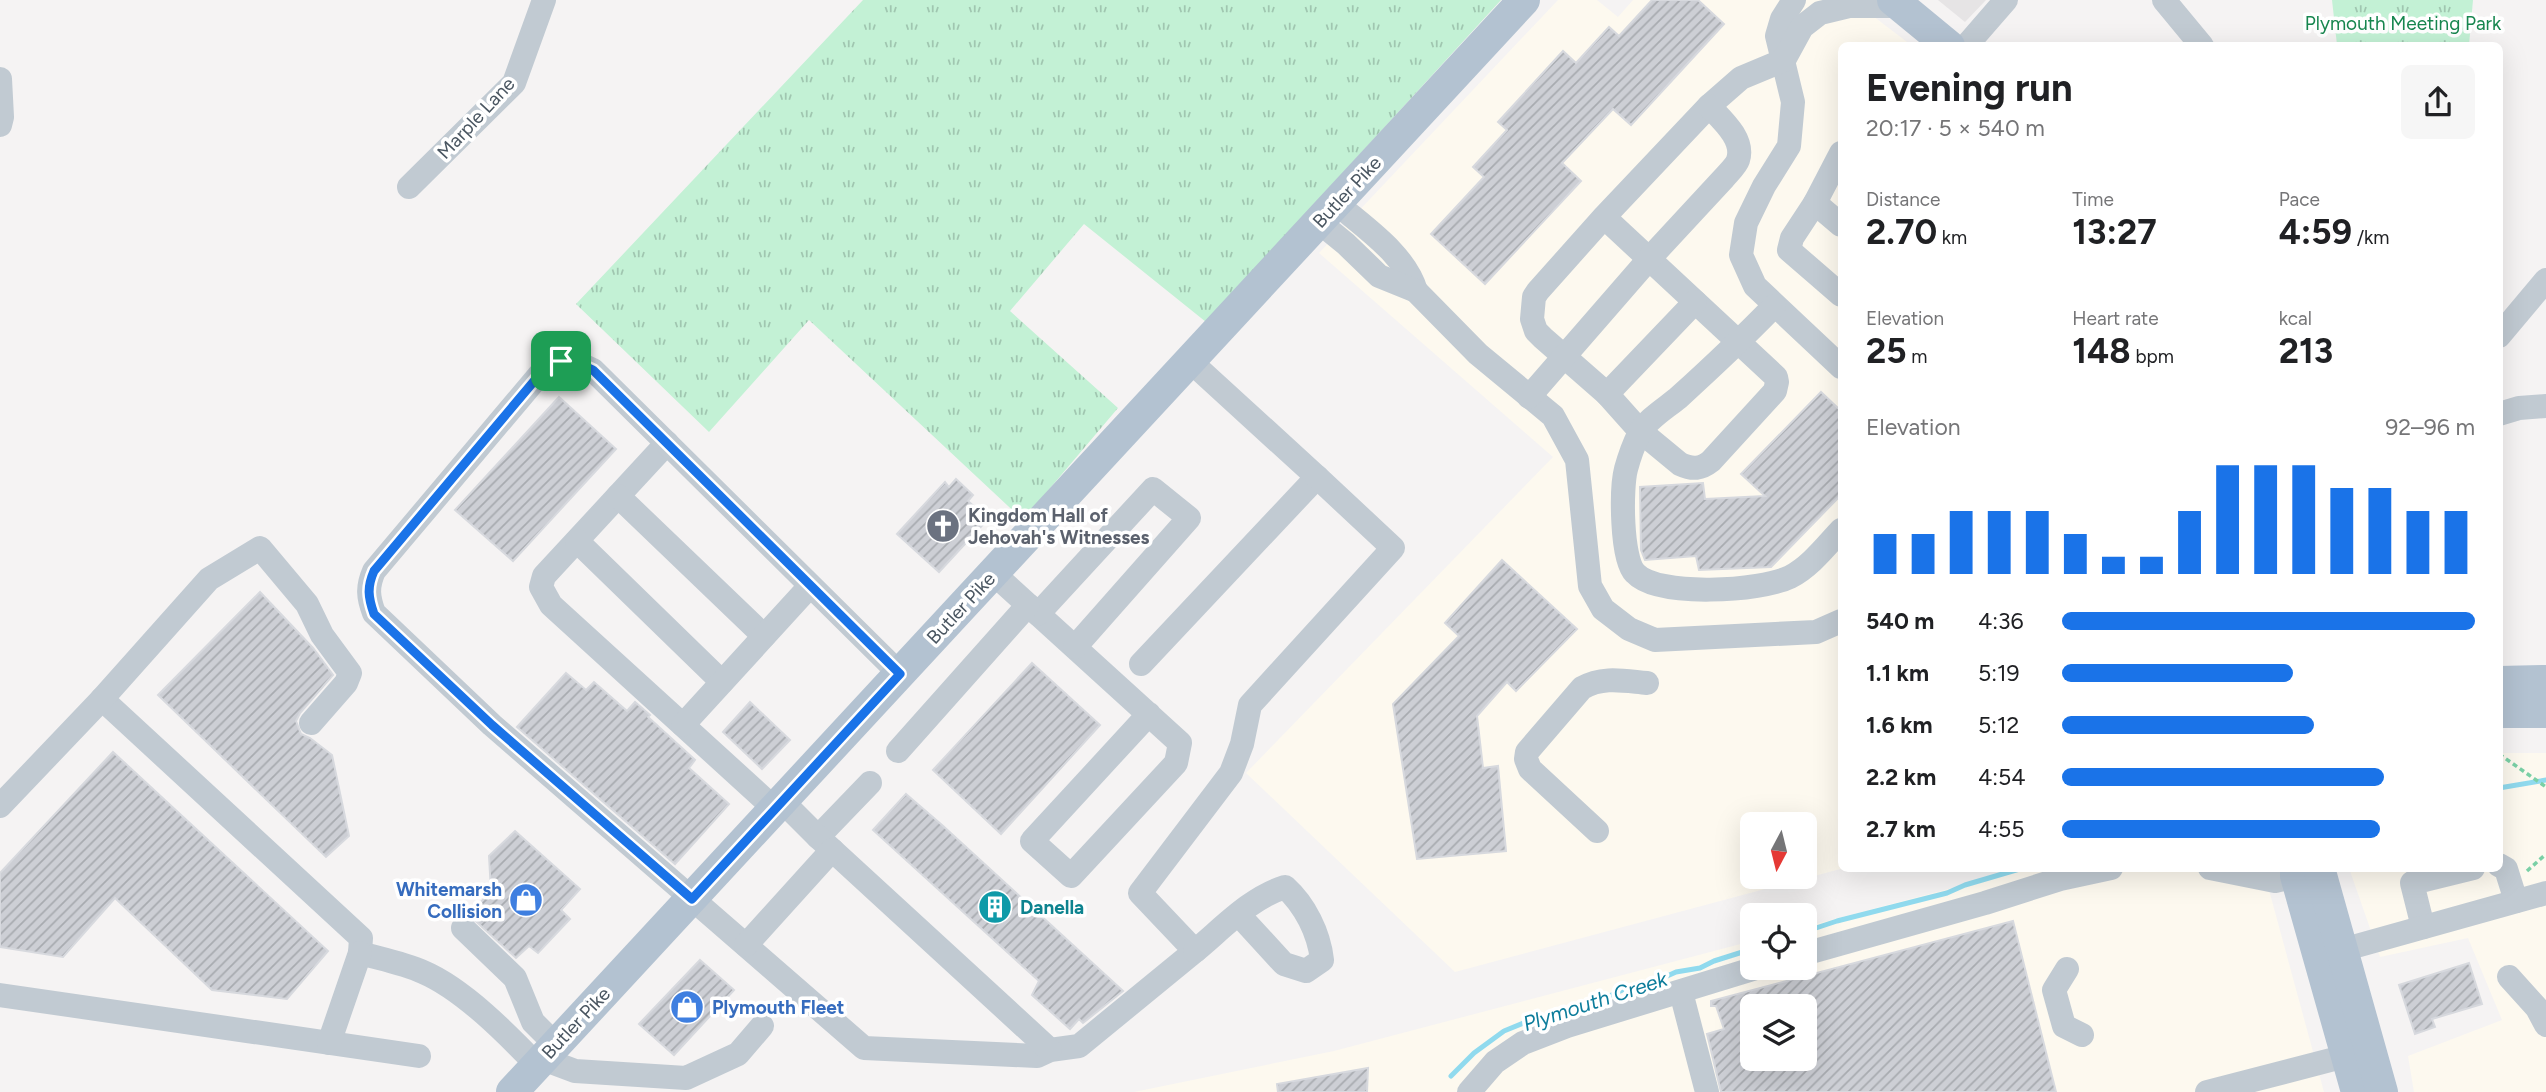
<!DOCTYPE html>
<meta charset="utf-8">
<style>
:root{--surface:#fff;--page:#f6f6f6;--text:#202124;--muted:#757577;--accent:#1a73e8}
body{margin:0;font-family:Figtree,sans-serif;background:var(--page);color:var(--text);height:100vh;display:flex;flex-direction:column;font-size:26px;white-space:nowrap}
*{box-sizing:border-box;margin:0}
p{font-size:23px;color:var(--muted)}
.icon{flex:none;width:38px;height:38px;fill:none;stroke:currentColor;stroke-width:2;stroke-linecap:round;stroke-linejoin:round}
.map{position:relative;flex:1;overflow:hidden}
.drawer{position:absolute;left:1838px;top:42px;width:665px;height:830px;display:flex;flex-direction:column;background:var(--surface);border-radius:10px;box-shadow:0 7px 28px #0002}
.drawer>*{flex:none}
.needle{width:46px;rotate:187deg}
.tools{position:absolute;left:1740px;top:812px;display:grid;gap:14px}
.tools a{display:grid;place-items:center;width:77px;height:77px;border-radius:10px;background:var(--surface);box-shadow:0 7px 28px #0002;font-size:35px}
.pin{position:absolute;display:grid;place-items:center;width:60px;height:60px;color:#fff;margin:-30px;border-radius:14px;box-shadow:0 4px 10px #0006}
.round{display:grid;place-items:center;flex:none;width:74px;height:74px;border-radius:10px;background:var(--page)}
.summary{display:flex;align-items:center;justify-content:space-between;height:119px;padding:0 28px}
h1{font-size:38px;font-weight:700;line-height:52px}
.figures{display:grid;grid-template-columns:repeat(3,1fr);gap:10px;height:119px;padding:7px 28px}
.figures div{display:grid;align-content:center}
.figures b{font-size:35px;font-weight:700}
.figures small{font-size:19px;font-weight:400}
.figures p{font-size:19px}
.chart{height:196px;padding:14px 28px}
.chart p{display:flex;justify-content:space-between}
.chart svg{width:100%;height:126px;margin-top:7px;stroke:var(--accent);stroke-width:6}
ul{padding:0 28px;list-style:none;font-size:23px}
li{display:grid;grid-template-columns:112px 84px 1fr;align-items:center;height:52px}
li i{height:18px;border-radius:9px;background:var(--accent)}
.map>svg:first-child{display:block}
.commercial{fill:#fdf9ef;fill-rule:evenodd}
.education{fill:#e6e4e5}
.park{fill:url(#park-tufts)}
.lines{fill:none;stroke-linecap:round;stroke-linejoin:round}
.stream{stroke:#90daee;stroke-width:5}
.building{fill:url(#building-hatch);stroke:#d7d9de;stroke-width:2;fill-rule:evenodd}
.path{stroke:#7ad0a6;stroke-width:3.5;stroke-dasharray:5 3.5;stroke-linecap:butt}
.minor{stroke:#c1cad2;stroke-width:24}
.major{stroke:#b3c2d1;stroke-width:32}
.route-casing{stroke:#fff;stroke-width:14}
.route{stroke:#1a73e8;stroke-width:9}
.labels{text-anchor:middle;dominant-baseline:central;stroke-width:7;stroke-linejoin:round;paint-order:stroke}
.park-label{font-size:19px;fill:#17864f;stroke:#fff}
.street-label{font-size:19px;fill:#4a5661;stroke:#fff}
.worship-label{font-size:19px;font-weight:bold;fill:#5b616d;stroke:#fff;text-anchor:start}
.shop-label{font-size:19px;font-weight:bold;fill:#366cbe;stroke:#fff;text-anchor:end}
.culture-label{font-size:19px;font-weight:bold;fill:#0d838f;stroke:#fff;text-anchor:start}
.water-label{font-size:21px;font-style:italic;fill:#0c7c9b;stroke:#fff}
</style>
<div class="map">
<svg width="2546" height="1092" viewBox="0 0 2546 1092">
<defs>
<pattern id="park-tufts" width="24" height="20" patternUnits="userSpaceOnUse" patternTransform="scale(1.75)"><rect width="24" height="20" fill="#c3f1d5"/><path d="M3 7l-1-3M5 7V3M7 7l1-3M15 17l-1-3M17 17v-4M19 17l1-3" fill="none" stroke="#a0c6b0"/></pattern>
<pattern id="building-hatch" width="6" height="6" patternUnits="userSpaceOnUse" patternTransform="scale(1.75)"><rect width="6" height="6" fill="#cdcfd5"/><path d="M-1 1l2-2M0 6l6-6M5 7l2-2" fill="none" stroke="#a8abb0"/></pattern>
</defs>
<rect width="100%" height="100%" fill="#f5f3f3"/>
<g class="commercial">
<path d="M1558 0H1597L1618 17 1633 0H1852L1911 45 1841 46V868H1844L1455 972 1246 773 1553 457 1319 253ZM1752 824H1804V877H1752Z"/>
<polygon points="2499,753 2546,753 2546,1092 2414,1092 2408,1056 2502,1020 2468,938 2380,957 2349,868 2499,868"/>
<path d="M2028 868H2263L2324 1092H1134L1334 1051 1752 941V968H1804V927ZM1752 1006H1804V1059H1752Z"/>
</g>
<polygon class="education" points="1938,0 1986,0 1965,22"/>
<g class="park">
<polygon points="863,0 1501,0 1206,322 1084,224 1010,311 1118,408 1023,520 809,320 709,432 576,304"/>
<polygon points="2332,0 2473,0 2469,45 2337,45"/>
</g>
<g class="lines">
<g class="stream">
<polyline points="2499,788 2546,780"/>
<polyline points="1804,932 1837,921 1947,893 1965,885 2023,868"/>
<polyline points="1451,1076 1474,1053 1504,1031 1536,1018 1546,1017 1558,1011 1596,1002 1627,988 1654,982 1676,972 1700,968 1714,961 1752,949"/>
</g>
</g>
<g class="building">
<polygon points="1652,0 1698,0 1724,24 1631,125 1613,109 1562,163 1581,181 1485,284 1431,234 1484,177 1473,167 1507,130 1498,122 1563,51 1576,63 1609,27 1619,36"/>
<polygon points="1821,392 1841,411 1841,495 1771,567 1699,570 1696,556 1645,560 1641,550 1640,487 1703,483 1705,499 1765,496 1741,474"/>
<polygon points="559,397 616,449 513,561 455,510"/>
<polygon points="956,479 973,495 968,501 988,519 939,572 897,534 945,482 949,487"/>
<polygon points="1502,560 1577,629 1516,691 1507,682 1477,716 1483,768 1498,766 1506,851 1417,859 1393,704 1459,636 1445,623"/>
<polygon points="260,592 313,648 333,675 300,713 296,721 301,734 310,738 332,755 349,836 326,857 158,695"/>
<polygon points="1032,663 1100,725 1001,834 933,770"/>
<polygon points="566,673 586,690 594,682 627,711 635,702 650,715 648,717 695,760 689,768 729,804 675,864 517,727"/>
<polygon points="750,702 790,740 762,769 723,732"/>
<polygon points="113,752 328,951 287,999 212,990 115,898 63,957 0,947 0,873"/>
<polygon points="906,794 942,825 1123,991 1083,1023 1079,1019 1070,1029 1032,995 1039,981 873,830"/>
<polygon points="515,831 580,889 561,910 570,919 538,953 529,946 516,958 469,915 491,891 489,856"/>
<path d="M2013 921 2056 1092H1721L1707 1034 1724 1029 1716 1006H1711V1001ZM1752 1006H1804V1059H1752Z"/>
<polygon points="700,960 734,990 674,1055 639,1024"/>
<polygon points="2469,963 2482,1004 2432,1019 2435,1027 2415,1034 2399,985"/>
<polygon points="1368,1068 1367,1092 1278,1092 1277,1084"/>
</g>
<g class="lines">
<g class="path">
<polyline points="2499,754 2546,787"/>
<polyline points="2527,871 2546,854"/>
</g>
<g class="minor">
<polyline points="1794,0 1782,19 1777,36 1793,102 1789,146 1764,186 1746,223 1741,255 1755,286 1841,367"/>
<polyline points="2164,0 2202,46"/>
<polyline points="1966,46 2006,0"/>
<polyline points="0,79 2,117 0,125"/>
<polyline points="1841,153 1815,203 1792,238 1789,250 1841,295"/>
<polyline points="409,187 514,83 544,0"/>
<path d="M1336 203C1365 228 1405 254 1416 291"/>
<polyline points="1815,203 1841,225"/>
<path d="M1604 217 1776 377 1777 382 1775 391 1711 461C1701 469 1693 470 1680 464L1640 431 1607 394 1543 338 1536 331 1532 319 1534 297 1538 291 1604 217 1709 106 1741 78 1784 60 1802 27 1820 13 1849 6H1901"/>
<polyline points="1319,222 1346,244 1379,276 1416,291 1478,354 1553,416 1577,460 1590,586 1603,609 1629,629 1655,640 1816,632 1841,621"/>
<path d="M1774 306C1743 338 1711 368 1678 398 1666 408 1646 420 1639 434 1634 444 1629 458 1626 469 1621 488 1621 559 1635 573 1658 598 1761 591 1790 577 1810 567 1826 546 1841 530"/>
<polyline points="2499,336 2546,280"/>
<polyline points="1607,394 1695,302"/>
<path d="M1529 397 1649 259 1724 178C1728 173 1736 166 1738 160 1745 139 1721 119 1709 106"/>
<polyline points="2499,414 2519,408 2546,406"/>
<polyline points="667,443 544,576 541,587 551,605 775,809"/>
<polyline points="618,496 764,636"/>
<polyline points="577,541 722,682"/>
<polyline points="993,573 1180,743 1176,763 1071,876 1032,841 1149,714"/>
<polyline points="1038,614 1153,489 1189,518 1075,647"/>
<polyline points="1141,664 1317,477 1190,361"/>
<path d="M900 674 593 370C576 362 564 359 546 367L374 571C367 587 368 597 374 613L492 725 864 1048 1037 1056 1050 1050 1079 1046 1195 951 1140 893 1231 773 1242 744 1250 705 1393 548 1317 477"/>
<path d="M102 699 361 938 360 953C381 959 403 963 423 972 463 989 507 1034 537 1065"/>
<polyline points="683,725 810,586"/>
<polyline points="898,751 1028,605"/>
<polyline points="782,801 818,837 870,783"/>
<polyline points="0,806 102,699 209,579 260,548 307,604 322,635 350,673 346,683 311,723"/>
<path d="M1597 831 1530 769 1526 759 1527 752 1582 688C1603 676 1624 681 1647 683"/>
<polyline points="818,837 1050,1050"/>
<polyline points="2499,865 2506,869 2516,901"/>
<polyline points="2210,868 2275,881 2296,876"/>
<polyline points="2423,927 2412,883 2473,868"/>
<polyline points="463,928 515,978 533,1022 556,1045"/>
<polyline points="746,945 832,850"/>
<polyline points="2342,950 2546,893"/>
<path d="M1195 951C1223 928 1250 898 1285 887 1305 905 1319 933 1322 960L1306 971 1284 964 1239 915"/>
<polyline points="1804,954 1985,903 2060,879 2111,868"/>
<polyline points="2067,969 2054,990 2064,1026 2082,1035"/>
<polyline points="2509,977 2537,1008 2546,1025"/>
<polyline points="1681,992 1707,1092"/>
<polyline points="0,995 419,1056"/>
<polyline points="329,1043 360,953"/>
<polyline points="543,1059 575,1071 686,1078 738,1054 762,1026"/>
<polyline points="1469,1092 1495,1062 1523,1043 1567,1026 1756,968"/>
<polyline points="2207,1092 2346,1056"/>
</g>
<g class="major">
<polyline points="1893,0 1949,46"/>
<polyline points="2499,682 2546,681"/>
<polyline points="2499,712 2546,712"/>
<polyline points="2296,868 2296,876 2357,1092"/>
<polyline points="2319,868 2382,1092"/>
<polyline points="512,1092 1524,0"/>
</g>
</g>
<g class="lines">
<g class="route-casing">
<path id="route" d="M561 361 578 363 593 370 900 674 692 899 492 725 374 614C368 597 367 587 374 571L546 367Z"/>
</g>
<use href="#route" class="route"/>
</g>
<defs>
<g id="church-disc" transform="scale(1.75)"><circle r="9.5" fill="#6b7280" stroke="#fff"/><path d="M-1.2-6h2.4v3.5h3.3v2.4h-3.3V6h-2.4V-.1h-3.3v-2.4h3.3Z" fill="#fff"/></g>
<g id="shop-disc" transform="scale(1.75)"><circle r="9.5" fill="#3f7fe0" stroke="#fff"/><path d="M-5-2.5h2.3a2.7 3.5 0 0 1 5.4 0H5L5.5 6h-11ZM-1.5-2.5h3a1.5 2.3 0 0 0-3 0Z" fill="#fff"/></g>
<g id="building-disc" transform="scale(1.75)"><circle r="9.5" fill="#0f9aa8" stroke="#fff"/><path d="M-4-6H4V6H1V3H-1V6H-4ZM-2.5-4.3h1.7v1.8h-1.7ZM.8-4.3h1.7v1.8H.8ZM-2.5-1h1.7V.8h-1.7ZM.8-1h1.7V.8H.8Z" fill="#fff"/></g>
</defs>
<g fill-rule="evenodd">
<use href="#church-disc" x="943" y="526"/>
<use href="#shop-disc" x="526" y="900"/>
<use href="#building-disc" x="995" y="907"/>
<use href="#shop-disc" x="687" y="1007"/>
</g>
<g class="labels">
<g class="park-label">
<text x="2403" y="23">Plymouth Meeting Park</text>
</g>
<g class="street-label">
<text transform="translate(476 118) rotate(-47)">Marple Lane</text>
<text transform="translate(1347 192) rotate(-47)">Butler Pike</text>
<text transform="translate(961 608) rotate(-47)">Butler Pike</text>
<text transform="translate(576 1023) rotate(-47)">Butler Pike</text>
</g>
<g class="worship-label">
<text x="968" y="515">Kingdom Hall of<tspan x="968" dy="22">Jehovah's Witnesses</tspan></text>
</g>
<g class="shop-label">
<text x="502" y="889">Whitemarsh<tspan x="502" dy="22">Collision</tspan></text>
<text x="712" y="1007" text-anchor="start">Plymouth Fleet</text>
</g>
<g class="culture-label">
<text x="1020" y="907">Danella</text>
</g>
<g class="water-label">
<text transform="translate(1595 1001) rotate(-18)">Plymouth Creek</text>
</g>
</g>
</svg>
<div class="tools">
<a><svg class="needle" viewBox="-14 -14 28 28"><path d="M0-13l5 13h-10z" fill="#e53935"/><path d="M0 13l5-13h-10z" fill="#757577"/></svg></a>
<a><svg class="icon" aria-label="locate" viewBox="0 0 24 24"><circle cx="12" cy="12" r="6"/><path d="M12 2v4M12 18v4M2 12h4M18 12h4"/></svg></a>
<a><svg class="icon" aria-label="layers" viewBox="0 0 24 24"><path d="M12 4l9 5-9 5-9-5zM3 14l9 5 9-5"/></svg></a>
</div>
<div class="pin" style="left:561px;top:361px;background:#1e9e55"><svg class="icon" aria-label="arrive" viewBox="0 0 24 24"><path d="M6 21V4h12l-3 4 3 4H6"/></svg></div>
<section class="drawer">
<div class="summary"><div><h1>Evening run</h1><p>20:17 · 5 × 540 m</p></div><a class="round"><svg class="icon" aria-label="share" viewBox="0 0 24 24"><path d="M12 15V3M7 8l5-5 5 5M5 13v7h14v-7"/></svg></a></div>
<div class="figures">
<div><p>Distance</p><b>2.70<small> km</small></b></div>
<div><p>Time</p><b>13:27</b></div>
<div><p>Pace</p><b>4:59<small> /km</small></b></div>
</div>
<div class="figures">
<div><p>Elevation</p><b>25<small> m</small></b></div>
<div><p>Heart rate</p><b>148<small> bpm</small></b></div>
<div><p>kcal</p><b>213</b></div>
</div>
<div class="chart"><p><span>Elevation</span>92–96 m</p>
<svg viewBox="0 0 160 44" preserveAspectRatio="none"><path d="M5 44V30M15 44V30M25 44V22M35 44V22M45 44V22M55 44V30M65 44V38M75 44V38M85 44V22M95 44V6M105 44V6M115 44V6M125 44V14M135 44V14M145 44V22M155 44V22"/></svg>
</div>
<ul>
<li><b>540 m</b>4:36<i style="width:100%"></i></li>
<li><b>1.1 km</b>5:19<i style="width:56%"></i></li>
<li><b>1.6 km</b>5:12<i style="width:61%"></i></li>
<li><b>2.2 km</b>4:54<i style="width:78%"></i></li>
<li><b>2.7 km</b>4:55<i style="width:77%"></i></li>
</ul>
</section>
</div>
